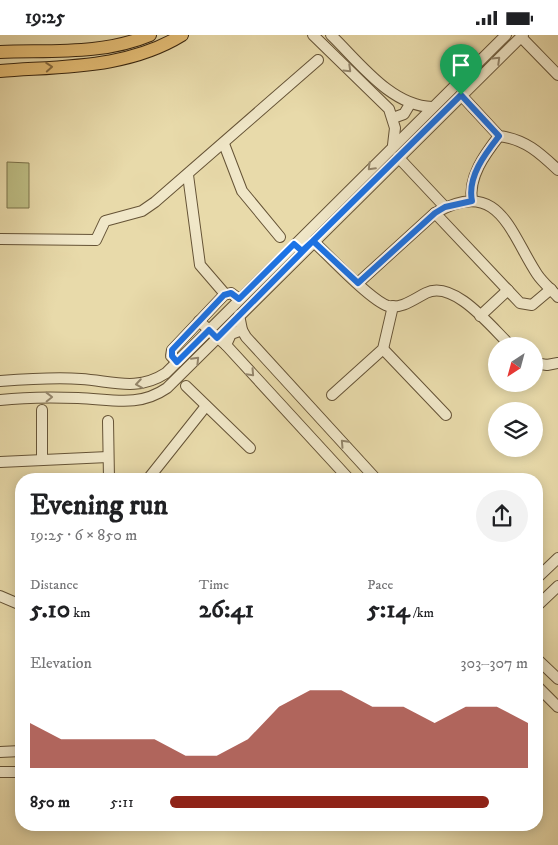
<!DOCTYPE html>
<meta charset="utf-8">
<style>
:root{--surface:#fff;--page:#f2f2f2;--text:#202124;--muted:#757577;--accent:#8f2418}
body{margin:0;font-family:"IM FELL DW Pica",serif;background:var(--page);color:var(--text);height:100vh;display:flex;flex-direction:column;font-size:19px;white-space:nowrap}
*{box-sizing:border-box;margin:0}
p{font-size:16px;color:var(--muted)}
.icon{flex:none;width:28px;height:28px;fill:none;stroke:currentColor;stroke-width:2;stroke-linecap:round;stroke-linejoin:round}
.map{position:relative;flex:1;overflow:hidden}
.panel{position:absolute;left:15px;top:438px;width:528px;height:358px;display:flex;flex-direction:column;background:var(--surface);border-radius:20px;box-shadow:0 2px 12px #0003}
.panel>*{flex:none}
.needle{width:32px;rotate:216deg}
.controls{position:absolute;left:488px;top:302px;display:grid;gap:10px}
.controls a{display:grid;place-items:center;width:55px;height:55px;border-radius:50%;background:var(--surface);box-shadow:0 2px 12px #0003;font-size:25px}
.pin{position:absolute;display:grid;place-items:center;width:42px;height:42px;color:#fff;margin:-51px -21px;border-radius:50% 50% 50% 0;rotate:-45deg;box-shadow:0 0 5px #0007}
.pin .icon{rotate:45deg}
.round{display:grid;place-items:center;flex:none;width:52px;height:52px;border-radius:26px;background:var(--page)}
.summary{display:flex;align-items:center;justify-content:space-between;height:85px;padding:0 15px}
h1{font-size:28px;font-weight:700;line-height:38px}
.stats{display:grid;grid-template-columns:repeat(3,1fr);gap:8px;height:85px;padding:5px 15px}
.stats div{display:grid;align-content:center}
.stats b{font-size:25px;font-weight:700}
.stats small{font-size:14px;font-weight:400}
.stats p{font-size:14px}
.chart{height:140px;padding:10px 15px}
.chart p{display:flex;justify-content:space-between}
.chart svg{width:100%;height:90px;margin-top:5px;fill:var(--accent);opacity:.7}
ul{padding:0 15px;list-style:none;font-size:16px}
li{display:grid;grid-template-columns:80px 60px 1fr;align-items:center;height:38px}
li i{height:12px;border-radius:6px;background:var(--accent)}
.status{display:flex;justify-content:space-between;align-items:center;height:35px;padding:0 25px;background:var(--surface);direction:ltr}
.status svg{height:14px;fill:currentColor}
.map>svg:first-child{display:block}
.green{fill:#bdbd84;stroke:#7b724a}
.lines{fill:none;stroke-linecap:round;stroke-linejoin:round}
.minor-casing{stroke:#655336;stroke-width:12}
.major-casing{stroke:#39260f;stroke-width:14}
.minor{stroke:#f0e7c8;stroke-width:10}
.major{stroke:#e4bd75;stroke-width:12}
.oneway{stroke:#94866c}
.oneway2{stroke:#866a3d}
.route-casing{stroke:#fff;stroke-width:10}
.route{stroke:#1a73e8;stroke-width:6}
</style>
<div class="status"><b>19:25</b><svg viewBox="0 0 49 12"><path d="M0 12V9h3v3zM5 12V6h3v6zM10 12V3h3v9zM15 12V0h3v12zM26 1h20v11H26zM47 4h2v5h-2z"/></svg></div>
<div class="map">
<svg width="558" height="810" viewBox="0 0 558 810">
<rect width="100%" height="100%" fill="#e8daaa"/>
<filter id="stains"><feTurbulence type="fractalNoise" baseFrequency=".004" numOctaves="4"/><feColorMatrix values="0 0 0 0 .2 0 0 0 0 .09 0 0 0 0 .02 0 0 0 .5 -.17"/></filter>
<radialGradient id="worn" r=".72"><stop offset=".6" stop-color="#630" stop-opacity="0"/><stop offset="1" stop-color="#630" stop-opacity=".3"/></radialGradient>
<polygon class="green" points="7,127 29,128 29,173 7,173"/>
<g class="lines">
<g class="minor-casing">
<g id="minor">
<polyline points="313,0 389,74 395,93 393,110"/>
<path d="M331 0C359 27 391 71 432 72"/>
<polyline points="521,2 558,40"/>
<path d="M461 60 499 101C525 104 540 118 558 135"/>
<polyline points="393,83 404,79 410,69"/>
<polyline points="224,109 242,156 280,202"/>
<polyline points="398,122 445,172"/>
<polyline points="188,140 200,230 225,259"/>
<path d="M472 166C468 142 485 119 499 101"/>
<polyline points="435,178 520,268 532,270 551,254"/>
<polyline points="0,204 96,205 105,186 142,176 155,167 318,25"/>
<path d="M313 206C328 220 371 266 388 271 402 274 414 264 426 258 454 244 492 293 511 311"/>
<path d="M358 248 435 178C499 141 510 198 537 239 543 248 551 254 558 262"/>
<polyline points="239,280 242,295 246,302 376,444"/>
<polyline points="480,281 508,255"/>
<polyline points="199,286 226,310 349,444"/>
<polyline points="226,310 231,299 242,295"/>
<polyline points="383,314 446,380"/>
<polyline points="177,327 171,321 172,315 224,260 231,258 239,264"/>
<polyline points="534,328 547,330 558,328"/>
<path d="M0 346C27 344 54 342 81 344 112 346 137 357 166 338L506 0"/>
<polyline points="186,351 250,413"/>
<polyline points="332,360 383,314 393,271"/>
<path d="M0 365C26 362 52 362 78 363 111 364 138 373 167 353L523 0"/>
<polyline points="42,375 42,425"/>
<polyline points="108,386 109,444"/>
<polyline points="0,427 108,422"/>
<polyline points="148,444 206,371"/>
<polyline points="536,544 558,523"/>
<polyline points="0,561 21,570"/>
<polyline points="536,572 558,551"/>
<polyline points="536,623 558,644"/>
<polyline points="536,650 558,672"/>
<polyline points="0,717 21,716"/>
<polyline points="0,737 21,737"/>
</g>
</g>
<g class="major-casing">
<g id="major">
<path d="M0 17C50 15 103 20 150 0"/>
<path d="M0 36C62 31 127 34 182 0"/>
</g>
</g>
<use href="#minor" class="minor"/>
<use href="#major" class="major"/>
</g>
<defs><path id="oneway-chevron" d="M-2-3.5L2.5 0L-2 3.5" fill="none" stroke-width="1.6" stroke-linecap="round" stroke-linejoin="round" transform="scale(1.25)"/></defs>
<g class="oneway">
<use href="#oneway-chevron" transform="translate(497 25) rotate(-44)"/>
<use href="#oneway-chevron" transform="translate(348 34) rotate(44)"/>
<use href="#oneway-chevron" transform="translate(371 132) rotate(135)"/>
<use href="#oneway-chevron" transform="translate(196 325) rotate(-46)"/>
<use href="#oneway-chevron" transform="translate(251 338) rotate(47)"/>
<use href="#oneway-chevron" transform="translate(139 349) rotate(171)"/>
<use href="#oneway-chevron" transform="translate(49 362) rotate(-1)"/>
<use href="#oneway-chevron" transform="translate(344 408) rotate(-133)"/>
</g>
<use class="oneway2" href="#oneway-chevron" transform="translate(49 32) rotate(-4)"/>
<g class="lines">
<g class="route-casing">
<path id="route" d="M461 60 313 206 302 216 294 209 239 264 231 258 224 260 172 315V321L177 327 209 295 217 303 313 206 358 248 435 178 445 172 472 166C467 142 485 119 499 101L461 60"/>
</g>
<use href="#route" class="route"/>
</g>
<rect width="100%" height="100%" filter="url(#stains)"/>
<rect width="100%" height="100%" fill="url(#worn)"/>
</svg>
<div class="controls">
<a><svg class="needle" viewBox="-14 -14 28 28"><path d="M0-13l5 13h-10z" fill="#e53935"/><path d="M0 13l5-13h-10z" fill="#757577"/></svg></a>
<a><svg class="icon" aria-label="layers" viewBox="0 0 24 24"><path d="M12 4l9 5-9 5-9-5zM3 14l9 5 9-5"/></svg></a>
</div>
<div class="pin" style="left:461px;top:60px;background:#1e9e55"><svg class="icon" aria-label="arrive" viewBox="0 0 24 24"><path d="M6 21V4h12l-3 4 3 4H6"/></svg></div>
<section class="panel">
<div class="summary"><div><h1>Evening run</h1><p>19:25 · 6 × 850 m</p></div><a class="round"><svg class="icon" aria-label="share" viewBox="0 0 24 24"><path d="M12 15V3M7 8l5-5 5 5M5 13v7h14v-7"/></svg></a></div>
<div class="stats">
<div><p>Distance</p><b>5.10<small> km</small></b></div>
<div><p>Time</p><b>26:41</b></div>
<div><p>Pace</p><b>5:14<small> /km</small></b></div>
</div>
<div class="chart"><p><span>Elevation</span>303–307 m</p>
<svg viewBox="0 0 160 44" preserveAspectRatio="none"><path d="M0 44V22L10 30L20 30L30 30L40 30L50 38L60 38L70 30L80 14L90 6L100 6L110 14L120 14L130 22L140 14L150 14L160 22V44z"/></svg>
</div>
<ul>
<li><b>850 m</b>5:11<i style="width:89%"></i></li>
</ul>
</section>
</div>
